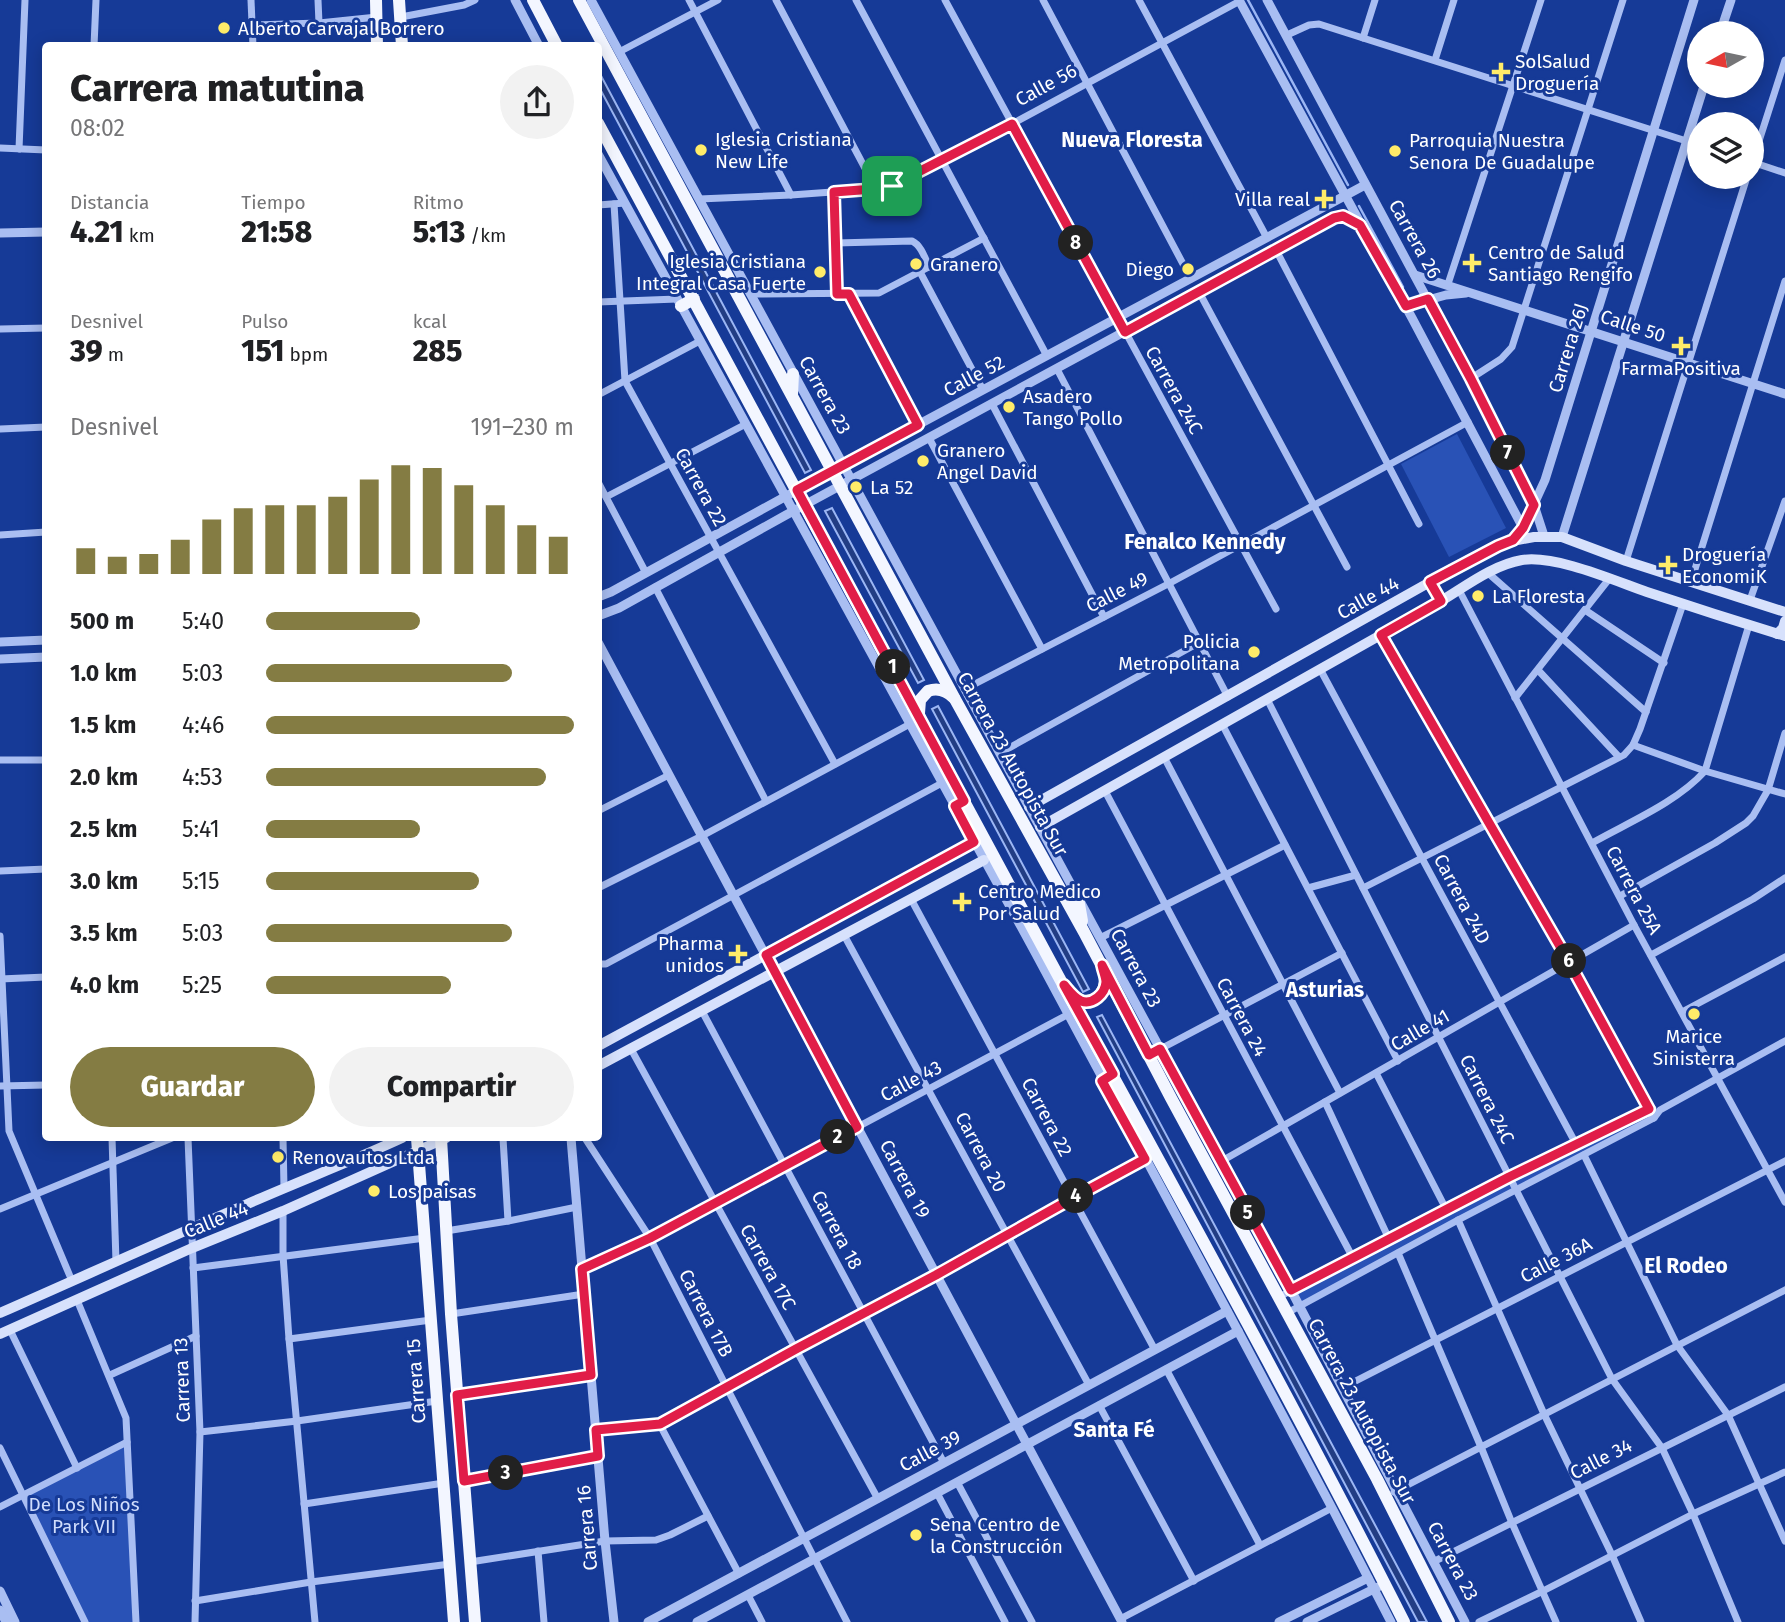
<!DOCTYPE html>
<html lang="es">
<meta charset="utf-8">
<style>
:root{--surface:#fff;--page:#f2f2f2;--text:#202124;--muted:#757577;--accent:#847c43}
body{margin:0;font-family:"Fira Sans",sans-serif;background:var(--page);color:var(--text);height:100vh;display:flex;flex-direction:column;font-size:26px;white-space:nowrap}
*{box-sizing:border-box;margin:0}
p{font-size:23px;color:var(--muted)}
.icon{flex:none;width:38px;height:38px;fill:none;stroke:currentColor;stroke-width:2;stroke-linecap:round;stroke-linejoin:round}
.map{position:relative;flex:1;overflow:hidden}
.details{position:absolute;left:42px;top:42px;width:560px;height:1099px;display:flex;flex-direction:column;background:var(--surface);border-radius:7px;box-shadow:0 4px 18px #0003}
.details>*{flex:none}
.needle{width:46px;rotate:261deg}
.buttons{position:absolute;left:1687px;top:21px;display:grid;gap:14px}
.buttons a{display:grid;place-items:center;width:77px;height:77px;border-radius:50%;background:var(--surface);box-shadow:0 4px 18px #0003;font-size:35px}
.pin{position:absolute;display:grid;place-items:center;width:60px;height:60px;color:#fff;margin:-30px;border-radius:14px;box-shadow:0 4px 10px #0006}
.km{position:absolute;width:35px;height:35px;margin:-18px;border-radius:50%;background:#222;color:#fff;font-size:19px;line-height:35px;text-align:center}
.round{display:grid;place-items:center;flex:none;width:74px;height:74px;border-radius:37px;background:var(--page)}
.head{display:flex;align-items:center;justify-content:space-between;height:119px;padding:0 28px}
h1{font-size:38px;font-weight:800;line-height:52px}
.figures{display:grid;grid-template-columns:repeat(3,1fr);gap:10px;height:119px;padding:7px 28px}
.figures div{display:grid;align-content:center}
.figures b{font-size:30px;font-weight:800}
.figures small{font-size:19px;font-weight:400}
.figures p{font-size:19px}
.chart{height:196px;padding:14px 28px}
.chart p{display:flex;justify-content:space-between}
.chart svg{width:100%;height:126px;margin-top:7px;stroke:var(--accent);stroke-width:6}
.cta{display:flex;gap:14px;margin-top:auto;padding:14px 28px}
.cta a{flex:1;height:80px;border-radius:42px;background:var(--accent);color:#fff;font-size:28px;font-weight:800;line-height:80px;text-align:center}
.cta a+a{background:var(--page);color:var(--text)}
ul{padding:0 28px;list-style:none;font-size:23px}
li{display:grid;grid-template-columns:112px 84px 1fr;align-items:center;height:52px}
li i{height:18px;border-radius:9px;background:var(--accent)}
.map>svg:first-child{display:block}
.green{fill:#2952b6}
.water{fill:#223d84;stroke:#9bb6f4;stroke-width:2}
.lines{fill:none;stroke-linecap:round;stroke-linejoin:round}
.stream{stroke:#9bb6f4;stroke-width:2.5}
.minor{stroke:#a9bef2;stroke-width:7}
.tertiary{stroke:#a9bef2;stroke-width:9}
.secondary{stroke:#d7e1fc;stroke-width:10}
.primary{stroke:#f3f6ff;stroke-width:12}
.route-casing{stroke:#fff;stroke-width:14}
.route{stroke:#e11d48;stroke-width:9}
.poi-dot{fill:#ffec69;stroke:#163a97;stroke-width:2.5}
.labels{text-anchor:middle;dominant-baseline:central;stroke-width:6;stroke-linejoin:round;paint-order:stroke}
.poi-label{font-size:19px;fill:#fff;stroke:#163a97;text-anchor:start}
.street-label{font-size:19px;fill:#fff;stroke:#163a97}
.park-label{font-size:19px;fill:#d0ddfc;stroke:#163a97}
.neighbourhood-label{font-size:21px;font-weight:bold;fill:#fff;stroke:#163a97}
</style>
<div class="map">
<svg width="1785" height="1622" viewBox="0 0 1785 1622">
<rect width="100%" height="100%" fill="#163a97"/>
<g class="green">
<polygon points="1457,434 1506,528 1449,557 1401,464"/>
<polygon points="1649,1109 1654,1118 1299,1306 1291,1290"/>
<polygon points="127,1442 133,1622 85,1622 23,1496"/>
</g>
<g class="water">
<polygon points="599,72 811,470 805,473 599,87"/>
<polygon points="832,508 924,680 918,683 825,511"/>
<polygon points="938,706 1089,989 1083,992 932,709"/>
<polygon points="1102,1015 1427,1622 1418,1622 1097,1017"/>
</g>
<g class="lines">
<g class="stream">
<polyline points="1248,0 1348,185"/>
<polyline points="1359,206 1403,287"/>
</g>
<g class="minor">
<polyline points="251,0 253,46"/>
<polyline points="318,0 319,23"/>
<polyline points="689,0 791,195"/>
<polyline points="776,0 876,189"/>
<polyline points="856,0 1047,356"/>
<polyline points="945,0 1276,609"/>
<polyline points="1043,0 1191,279"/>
<polyline points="1139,0 1267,238"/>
<polyline points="401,17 464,5 475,0"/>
<polyline points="252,25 319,23 377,17"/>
<polyline points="1287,35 1309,25 1319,24 1699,145"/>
<polyline points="1363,38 1375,0"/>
<polyline points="94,46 96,0"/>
<polyline points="619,52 718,0"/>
<polyline points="1435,60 1454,0"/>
<polyline points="0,148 46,150"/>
<polyline points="19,149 25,0"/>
<polyline points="1752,162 1785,173"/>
<polyline points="1752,163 1785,60"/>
<polyline points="834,192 837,294"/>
<polyline points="699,199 791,195 887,188 1012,124 1240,1"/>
<polyline points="614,204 625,381 835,764"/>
<polyline points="598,205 625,203"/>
<path d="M836 243 912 241C921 245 925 258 929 267"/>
<polyline points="1276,250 1419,524"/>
<polyline points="920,272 983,390"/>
<polyline points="1448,284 1541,0"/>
<polyline points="1199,292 1347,567"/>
<polyline points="750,294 879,293 984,238"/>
<polyline points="849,294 918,425"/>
<polyline points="598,302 677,299"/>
<polyline points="0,329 46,328"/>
<polyline points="1057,369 1228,697"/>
<polyline points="1470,379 1501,359 1512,347 1623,0"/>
<polyline points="598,395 700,341"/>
<polyline points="992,404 1104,617"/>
<polyline points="0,429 46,427"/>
<polyline points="929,438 1042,649"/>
<polyline points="598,482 646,573"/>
<polyline points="606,497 746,424"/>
<polyline points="0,535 46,532"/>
<polyline points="1626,561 1747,177"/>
<polyline points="1488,573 1646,712"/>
<polyline points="1691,582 1785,281"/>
<polyline points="655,587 766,801"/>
<polyline points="1459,590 1634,925 1785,1202"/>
<polyline points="1750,600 1785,501"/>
<polyline points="1585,610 1664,663"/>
<polyline points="1381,635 1569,962 1654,1118"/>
<polyline points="1320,669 1576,1144"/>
<polyline points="1538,670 1619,757"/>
<polyline points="965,689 1170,583 1468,422"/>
<polyline points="1515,698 1609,579"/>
<polyline points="1267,699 1612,1379 1662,1448 1693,1514 1738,1622"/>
<polyline points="1222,724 1398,1061"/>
<polyline points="1633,745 1705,771 1785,794"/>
<polyline points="1000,753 1200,642"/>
<polyline points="1164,757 1340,1093"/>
<polyline points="0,760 46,760"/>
<polyline points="1105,791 1353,1258"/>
<polyline points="598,811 669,775"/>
<path d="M1592 843C1629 822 1676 803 1705 771L1749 625"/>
<polyline points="0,871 46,869"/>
<polyline points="598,888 702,836 910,724"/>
<polyline points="1308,888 1356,875"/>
<polyline points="1363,888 1624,755 1633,745 1640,729 1683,604"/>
<polyline points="1620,896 1715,843 1746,823 1753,816 1768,790 1785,733"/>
<polyline points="911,899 1155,1350"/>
<polyline points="844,935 1089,1385"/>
<polyline points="0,936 9,1131 72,1281"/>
<polyline points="1100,938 1285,845"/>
<polyline points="1651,955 1753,899 1785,878"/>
<polyline points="598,964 606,964 942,783"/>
<polyline points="0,979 46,977"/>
<polyline points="702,1011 944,1463"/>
<polyline points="1682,1012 1785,957"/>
<polyline points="631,1049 878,1499"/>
<polyline points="1149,1055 1342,953"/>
<polyline points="1376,1073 1446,1209"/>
<polyline points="0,1086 46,1085"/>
<polyline points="1325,1102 1389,1239"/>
<polyline points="112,1138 116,1262"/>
<polyline points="188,1138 200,1432 195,1622"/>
<polyline points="283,1138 284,1188"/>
<polyline points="503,1138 508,1221"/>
<polyline points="585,1138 650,1238 847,1622"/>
<polyline points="1584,1155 1677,1345 1728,1415 1785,1541"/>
<polyline points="1220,1162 1634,925"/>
<polyline points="0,1209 172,1138"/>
<polyline points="283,1211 283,1255 289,1339 315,1622"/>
<polyline points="1458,1220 1544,1414 1612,1555 1641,1622"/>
<polyline points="446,1231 508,1221 577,1207"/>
<polyline points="1398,1253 1481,1447 1512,1523 1556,1622"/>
<polyline points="193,1268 425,1238"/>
<polyline points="582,1269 650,1238 1067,1015"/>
<polyline points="1279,1297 1446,1209 1649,1109 1653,1109"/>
<polyline points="77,1300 126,1418 136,1622"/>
<polyline points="1287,1313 1458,1220 1654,1118 1660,1110 1785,1041"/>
<polyline points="451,1314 584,1294"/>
<polyline points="10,1330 77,1468"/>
<polyline points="289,1339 431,1320"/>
<polyline points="1166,1369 1260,1545"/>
<polyline points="110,1375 196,1336"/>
<polyline points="1342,1388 1785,1161"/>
<polyline points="457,1395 591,1375"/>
<polyline points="1099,1405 1194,1581"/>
<polyline points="660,1425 739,1574"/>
<polyline points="596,1430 660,1425 795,1349 936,1275 1073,1197 1145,1159"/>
<polyline points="200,1432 297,1421 437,1401"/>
<polyline points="0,1448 85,1622"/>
<polyline points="464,1481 598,1456"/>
<polyline points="957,1482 1032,1622"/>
<polyline points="1394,1492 1785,1290"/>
<polyline points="937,1493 1005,1622"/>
<polyline points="304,1504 444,1483"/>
<polyline points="0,1507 127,1442"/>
<polyline points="538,1551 544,1622"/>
<polyline points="470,1562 605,1541 656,1540 670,1535 708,1516"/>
<polyline points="1433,1562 1785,1387"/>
<polyline points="748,1595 762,1622"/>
<polyline points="195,1601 311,1582 450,1564"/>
<polyline points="1120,1619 1332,1508"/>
<polyline points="1479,1622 1543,1591 1693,1514 1785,1472"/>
</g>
<g class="tertiary">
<polyline points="515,0 539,46"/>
<polyline points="591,0 1291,1290 1465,1622"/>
<polyline points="1239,0 1412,318 1523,528"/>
<polyline points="1267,0 1470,379 1534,505 1544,536"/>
<polyline points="1720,33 1731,0"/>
<polyline points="598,154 1036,954 1238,1331 1332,1508 1391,1622"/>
<polyline points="0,233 46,232"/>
<polyline points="1415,275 1785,394"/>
<polyline points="1406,306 1446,295 1466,293"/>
<polyline points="1562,537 1704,86"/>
<polyline points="1513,540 1523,528 1545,480 1694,0"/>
<polyline points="598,597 611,592 843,465 1365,185"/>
<polyline points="598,616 619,608 786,515 1334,218 1343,216 1360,225"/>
<polyline points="0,642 46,640"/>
<polyline points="598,642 1122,1622"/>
<polyline points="0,659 46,657"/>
<polyline points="571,1138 605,1541 614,1622"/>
<polyline points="0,1591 15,1622"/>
<polyline points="0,1610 6,1622"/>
<polyline points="648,1622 1227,1311"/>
<polyline points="697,1622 1238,1331"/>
<polyline points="1279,1622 1368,1578"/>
<polyline points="1307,1622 1378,1587"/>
</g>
<g class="secondary">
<polyline points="1777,634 1783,628 1785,621"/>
<polyline points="1029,807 1430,582 1507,542 1534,537 1562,537 1626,561 1785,612"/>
<path d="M1040 827 1441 601C1466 586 1493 565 1522 560 1556 555 1613 580 1647 592 1692 607 1739 622 1785 636"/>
<polyline points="598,1046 974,842"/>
<polyline points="598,1066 984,860"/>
<path d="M0 1313C82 1277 163 1240 245 1205 297 1182 350 1162 402 1138"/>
<polyline points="0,1334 192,1248 283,1211 446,1138"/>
</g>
<g class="primary">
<polyline points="376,0 377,46"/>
<polyline points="399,0 402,46"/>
<polyline points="533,0 557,46"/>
<polyline points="579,0 956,701 1084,932 1171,1098 1377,1479 1449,1622"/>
<path d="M598 123C753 409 906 695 1061 981 1177 1194 1295 1406 1404 1622"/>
<polyline points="681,306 694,299"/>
<polyline points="792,395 793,374"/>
<path d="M919 713 920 700 928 691C939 687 947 691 954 698"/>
<polyline points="1078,898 1082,921"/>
<path d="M1071 993C1090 1012 1109 995 1104 972"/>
<polyline points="417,1138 454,1622"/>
<polyline points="441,1138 451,1314 475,1622"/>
</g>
</g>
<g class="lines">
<g class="route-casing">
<path id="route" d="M1012 124 1125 332 1334 218 1343 216 1360 225 1406 306 1428 299 1471 379 1534 505 1523 528 1513 540 1498 546 1430 582 1441 601 1381 635 1569 962 1649 1109 1509 1177 1291 1290 1160 1049 1149 1055 1102 965C1103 971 1106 977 1106 982 1105 994 1093 1005 1081 1001 1074 998 1069 991 1064 985L1113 1074 1102 1081 1145 1159 1073 1198 936 1275 796 1349 660 1424 596 1430 598 1456 464 1481 457 1395 591 1375 582 1269 650 1238 857 1127 766 955 974 842 955 806 964 801 797 490 918 425 849 294H837L834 192 887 188Z"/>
</g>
<use href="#route" class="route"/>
</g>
<g class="poi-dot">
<circle cx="224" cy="28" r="7"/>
<path d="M1497.5 61.5h7v7h7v7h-7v7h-7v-7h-7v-7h7z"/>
<circle cx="701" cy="150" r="7"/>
<circle cx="1395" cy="151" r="7"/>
<path d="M1320.5 188.5h7v7h7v7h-7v7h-7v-7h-7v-7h7z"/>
<path d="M1468.5 252.5h7v7h7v7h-7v7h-7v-7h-7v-7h7z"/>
<circle cx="916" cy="264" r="7"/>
<circle cx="1188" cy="269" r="7"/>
<circle cx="820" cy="272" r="7"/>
<path d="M1677.5 335.5h7v7h7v7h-7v7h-7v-7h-7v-7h7z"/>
<circle cx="1009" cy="407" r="7"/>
<circle cx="923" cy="461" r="7"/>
<circle cx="856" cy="487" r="7"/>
<path d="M1664.5 554.5h7v7h7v7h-7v7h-7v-7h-7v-7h7z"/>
<circle cx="1478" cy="596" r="7"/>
<circle cx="1254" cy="652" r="7"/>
<path d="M958.5 891.5h7v7h7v7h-7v7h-7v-7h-7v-7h7z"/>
<path d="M734.5 943.5h7v7h7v7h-7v7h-7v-7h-7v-7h7z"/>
<circle cx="1694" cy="1014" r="7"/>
<circle cx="278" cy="1157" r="7"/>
<circle cx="374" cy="1191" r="7"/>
<circle cx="916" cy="1535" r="7"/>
</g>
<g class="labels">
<g class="poi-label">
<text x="238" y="28">Alberto Carvajal Borrero</text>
<text x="1515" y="61">SolSalud<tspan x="1515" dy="22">Droguería</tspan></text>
<text x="715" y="139">Iglesia Cristiana<tspan x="715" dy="22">New Life</tspan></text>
<text x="1409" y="140">Parroquia Nuestra<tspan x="1409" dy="22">Senora De Guadalupe</tspan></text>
<text x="1310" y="199" text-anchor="end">Villa real</text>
<text x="1488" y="252">Centro de Salud<tspan x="1488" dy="22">Santiago Rengifo</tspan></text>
<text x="806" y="261" text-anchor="end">Iglesia Cristiana<tspan x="806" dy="22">Integral Casa Fuerte</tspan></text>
<text x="930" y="264">Granero</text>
<text x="1174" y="269" text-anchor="end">Diego</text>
<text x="1681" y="368" text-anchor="middle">FarmaPositiva</text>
<text x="1023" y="396">Asadero<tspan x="1023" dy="22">Tango Pollo</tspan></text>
<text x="937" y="450">Granero<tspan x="937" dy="22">Angel David</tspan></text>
<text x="870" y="487">La 52</text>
<text x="1682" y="554">Droguería<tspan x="1682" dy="22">EconomiK</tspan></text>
<text x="1492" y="596">La Floresta</text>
<text x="1240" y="641" text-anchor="end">Policia<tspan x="1240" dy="22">Metropolitana</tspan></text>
<text x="978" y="891">Centro Medico<tspan x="978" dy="22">Por Salud</tspan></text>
<text x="724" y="943" text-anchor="end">Pharma<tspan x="724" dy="22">unidos</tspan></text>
<text x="1694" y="1036" text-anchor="middle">Marice<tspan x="1694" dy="22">Sinisterra</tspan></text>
<text x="292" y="1157">Renovautos Ltda</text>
<text x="388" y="1191">Los paisas</text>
<text x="930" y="1524">Sena Centro de<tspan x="930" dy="22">la Construcción</tspan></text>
</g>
<g class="street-label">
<text transform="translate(1046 85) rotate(-29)">Calle 56</text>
<text transform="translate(1415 239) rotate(61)">Carrera 26</text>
<text transform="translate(1633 326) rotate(18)">Calle 50</text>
<text transform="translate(1568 348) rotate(-73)">Carrera 26J</text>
<text transform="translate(974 376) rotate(-28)">Calle 52</text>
<text transform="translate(1174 390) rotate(61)">Carrera 24C</text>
<text transform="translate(825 395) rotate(61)">Carrera 23</text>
<text transform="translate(701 487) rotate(61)">Carrera 22</text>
<text transform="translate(1117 592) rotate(-27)">Calle 49</text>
<text transform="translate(1368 598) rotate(-29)">Calle 44</text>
<text transform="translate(1013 764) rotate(61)">Carrera 23 Autopista Sur</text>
<text transform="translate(1634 890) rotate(62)">Carrera 25A</text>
<text transform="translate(1462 899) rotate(62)">Carrera 24D</text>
<text transform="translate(1136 968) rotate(62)">Carrera 23</text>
<text transform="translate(1242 1017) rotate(62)">Carrera 24</text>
<text transform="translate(1420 1030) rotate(-30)">Calle 41</text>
<text transform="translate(911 1081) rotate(-28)">Calle 43</text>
<text transform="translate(1487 1099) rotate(63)">Carrera 24C</text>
<text transform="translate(1047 1117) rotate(62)">Carrera 22</text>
<text transform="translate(981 1152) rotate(62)">Carrera 20</text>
<text transform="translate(905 1179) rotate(62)">Carrera 19</text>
<text transform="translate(216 1220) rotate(-22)">Calle 44</text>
<text transform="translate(837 1230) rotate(62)">Carrera 18</text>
<text transform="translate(1556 1260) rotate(-27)">Calle 36A</text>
<text transform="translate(768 1267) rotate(61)">Carrera 17C</text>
<text transform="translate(706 1313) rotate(63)">Carrera 17B</text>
<text transform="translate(182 1380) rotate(-92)">Carrera 13</text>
<text transform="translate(416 1381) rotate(-94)">Carrera 15</text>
<text transform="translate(1362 1411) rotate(62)">Carrera 23 Autopista Sur</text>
<text transform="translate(930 1451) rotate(-28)">Calle 39</text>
<text transform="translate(1601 1459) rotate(-27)">Calle 34</text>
<text transform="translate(587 1528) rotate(-95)">Carrera 16</text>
<text transform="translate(1453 1561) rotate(62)">Carrera 23</text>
</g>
<g class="park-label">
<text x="84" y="1504">De Los Niños<tspan x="84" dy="22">Park VII</tspan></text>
</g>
<g class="neighbourhood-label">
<text x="1132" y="140">Nueva Floresta</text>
<text x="1205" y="542">Fenalco Kennedy</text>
<text x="1325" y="990">Asturias</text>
<text x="1686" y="1266">El Rodeo</text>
<text x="1114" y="1430">Santa Fé</text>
</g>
</g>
</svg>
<div class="buttons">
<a><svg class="needle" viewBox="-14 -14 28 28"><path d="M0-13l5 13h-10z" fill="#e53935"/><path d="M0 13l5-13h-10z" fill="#757577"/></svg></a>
<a><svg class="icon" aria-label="layers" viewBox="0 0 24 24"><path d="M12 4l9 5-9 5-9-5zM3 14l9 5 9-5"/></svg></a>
</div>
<div class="pin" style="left:892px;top:186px;background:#1e9e55"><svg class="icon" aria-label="arrive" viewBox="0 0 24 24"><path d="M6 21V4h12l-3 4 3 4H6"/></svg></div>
<b class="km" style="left:893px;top:667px">1</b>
<b class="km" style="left:838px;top:1137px">2</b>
<b class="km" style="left:506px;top:1473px">3</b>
<b class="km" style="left:1076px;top:1196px">4</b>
<b class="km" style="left:1248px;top:1213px">5</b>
<b class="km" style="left:1569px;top:961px">6</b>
<b class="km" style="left:1508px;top:453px">7</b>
<b class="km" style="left:1076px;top:243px">8</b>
<section class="details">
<div class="head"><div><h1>Carrera matutina</h1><p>08:02</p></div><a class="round"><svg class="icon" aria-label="share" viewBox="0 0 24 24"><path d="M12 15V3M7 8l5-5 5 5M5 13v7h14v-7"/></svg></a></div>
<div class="figures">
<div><p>Distancia</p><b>4.21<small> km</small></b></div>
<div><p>Tiempo</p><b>21:58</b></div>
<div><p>Ritmo</p><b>5:13<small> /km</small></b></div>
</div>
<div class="figures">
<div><p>Desnivel</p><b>39<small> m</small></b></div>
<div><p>Pulso</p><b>151<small> bpm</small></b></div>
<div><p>kcal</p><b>285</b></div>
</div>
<div class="chart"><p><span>Desnivel</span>191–230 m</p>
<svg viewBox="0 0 160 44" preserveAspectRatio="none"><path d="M5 44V35M15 44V38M25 44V37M35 44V32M45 44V25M55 44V21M65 44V20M75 44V20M85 44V17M95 44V11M105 44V6M115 44V7M125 44V13M135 44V20M145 44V27M155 44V31"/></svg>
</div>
<ul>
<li><b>500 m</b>5:40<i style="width:50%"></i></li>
<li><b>1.0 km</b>5:03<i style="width:80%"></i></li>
<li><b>1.5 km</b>4:46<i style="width:100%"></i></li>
<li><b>2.0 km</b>4:53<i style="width:91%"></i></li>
<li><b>2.5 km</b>5:41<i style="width:50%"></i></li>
<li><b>3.0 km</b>5:15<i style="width:69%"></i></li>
<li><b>3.5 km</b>5:03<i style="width:80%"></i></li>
<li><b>4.0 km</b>5:25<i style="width:60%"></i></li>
</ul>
<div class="cta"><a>Guardar</a><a>Compartir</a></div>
</section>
</div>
